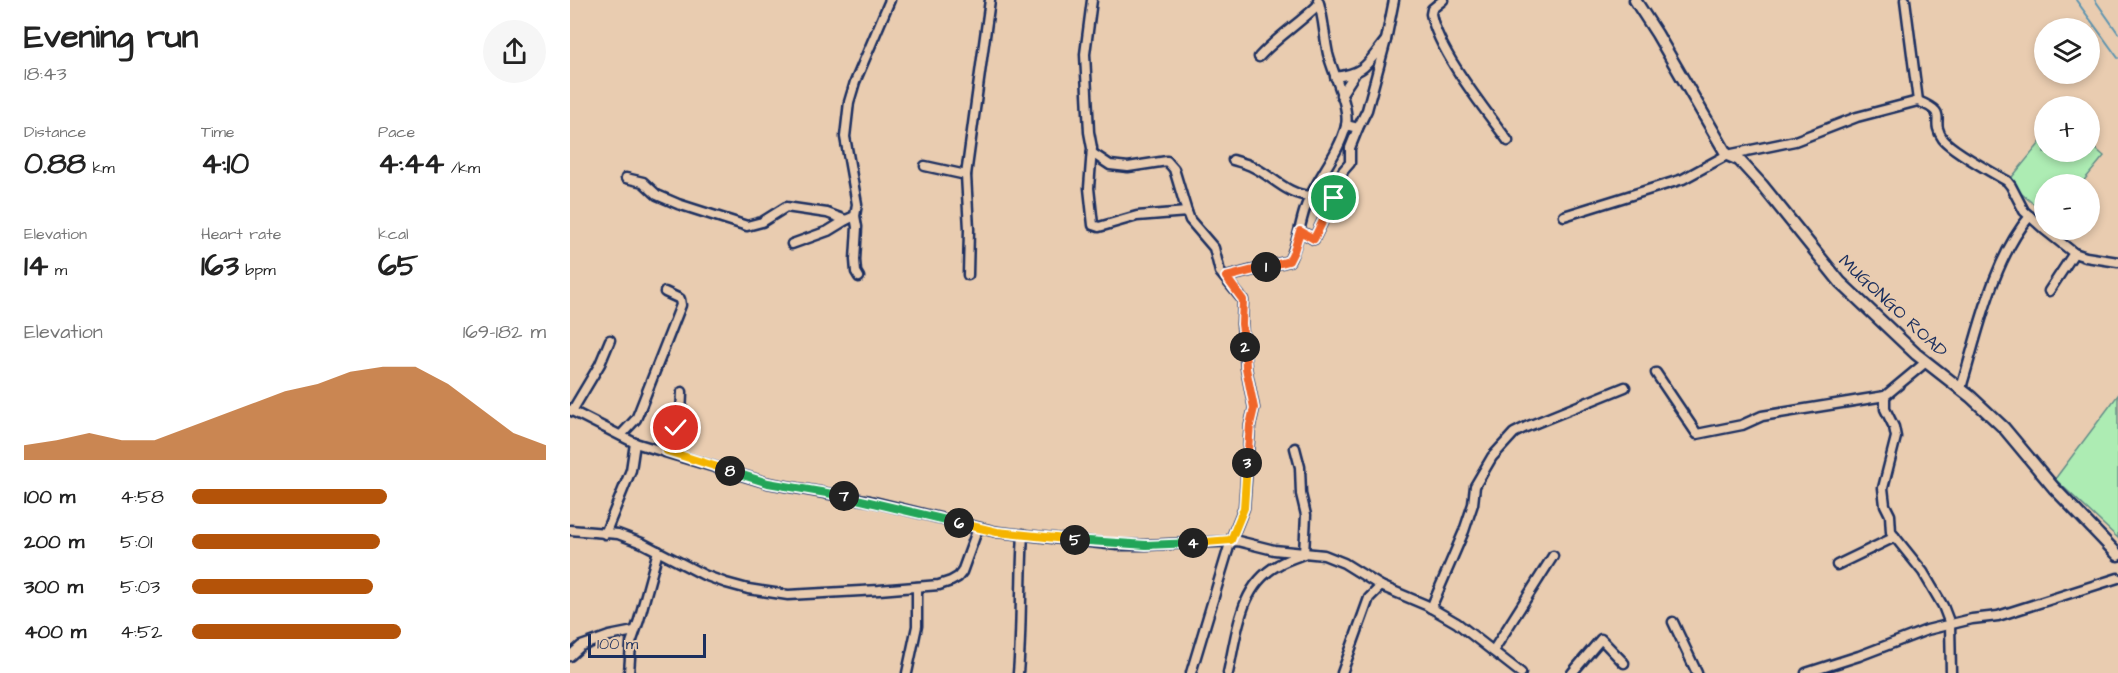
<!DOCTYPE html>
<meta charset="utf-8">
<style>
:root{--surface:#fff;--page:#f6f6f6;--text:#222;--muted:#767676;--accent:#b45309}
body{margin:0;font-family:"Architects Daughter",sans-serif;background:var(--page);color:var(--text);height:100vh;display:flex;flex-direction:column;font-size:22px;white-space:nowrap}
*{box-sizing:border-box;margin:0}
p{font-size:20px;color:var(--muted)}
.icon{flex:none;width:33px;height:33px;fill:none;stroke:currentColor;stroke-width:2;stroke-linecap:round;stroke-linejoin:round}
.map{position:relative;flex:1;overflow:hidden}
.side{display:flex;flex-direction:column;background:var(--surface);width:570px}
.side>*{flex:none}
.fabs{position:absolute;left:1464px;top:18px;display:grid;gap:12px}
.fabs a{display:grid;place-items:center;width:66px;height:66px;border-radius:50%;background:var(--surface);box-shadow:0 3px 9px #0003;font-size:30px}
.scale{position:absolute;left:18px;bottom:15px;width:118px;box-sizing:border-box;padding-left:6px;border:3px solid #1b2f5e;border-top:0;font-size:16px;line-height:21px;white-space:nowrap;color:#1b2f5e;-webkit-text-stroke:4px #e9ccb0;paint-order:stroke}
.pin{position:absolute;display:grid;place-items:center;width:51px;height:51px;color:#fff;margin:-26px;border:3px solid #fff;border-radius:50%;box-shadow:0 2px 6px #0007}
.km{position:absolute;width:30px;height:30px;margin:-15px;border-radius:50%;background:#222;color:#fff;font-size:16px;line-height:30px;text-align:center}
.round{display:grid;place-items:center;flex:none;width:63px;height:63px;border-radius:32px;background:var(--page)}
.head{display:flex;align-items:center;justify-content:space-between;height:102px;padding:0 24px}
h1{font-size:33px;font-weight:700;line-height:45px}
.figures{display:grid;grid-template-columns:repeat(3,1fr);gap:9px;height:102px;padding:6px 24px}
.figures div{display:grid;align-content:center}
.figures b{font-size:30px;font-weight:700}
.figures small{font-size:16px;font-weight:400}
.figures p{font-size:16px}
.chart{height:168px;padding:12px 24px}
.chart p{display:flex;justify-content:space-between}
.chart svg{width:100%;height:108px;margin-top:6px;fill:var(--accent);opacity:.7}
ul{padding:0 24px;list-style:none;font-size:20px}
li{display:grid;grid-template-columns:96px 72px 1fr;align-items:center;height:45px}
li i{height:15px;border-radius:8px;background:var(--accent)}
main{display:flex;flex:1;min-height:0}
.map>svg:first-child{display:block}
.green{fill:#adecb3;stroke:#648e88;stroke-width:1.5}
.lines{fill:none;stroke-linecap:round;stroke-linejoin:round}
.stream{stroke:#5d94b0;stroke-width:2}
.minor-casing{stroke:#1b2f5e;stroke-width:13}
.tertiary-casing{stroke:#1b2f5e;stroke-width:15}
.minor{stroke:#e9ccb0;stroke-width:8}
.tertiary{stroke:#e9ccb0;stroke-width:10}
.split-1-casing{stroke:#fff;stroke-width:12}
.split-2-casing{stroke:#fff;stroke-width:12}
.split-3-casing{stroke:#fff;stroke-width:12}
.split-4-casing{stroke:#fff;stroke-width:12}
.split-5-casing{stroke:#fff;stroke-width:12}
.split-6-casing{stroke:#fff;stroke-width:12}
.split-7-casing{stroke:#fff;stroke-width:12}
.split-8-casing{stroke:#fff;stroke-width:12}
.split-9-casing{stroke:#fff;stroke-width:12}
.split-1{stroke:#f0652b;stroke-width:8}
.split-2{stroke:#f0652b;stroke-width:8}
.split-3{stroke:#f0652b;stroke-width:8}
.split-4{stroke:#f5b400;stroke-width:8}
.split-5{stroke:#22a559;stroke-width:8}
.split-6{stroke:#f5b400;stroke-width:8}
.split-7{stroke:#22a559;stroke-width:8}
.split-8{stroke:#22a559;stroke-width:8}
.split-9{stroke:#f5b400;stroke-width:8}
.labels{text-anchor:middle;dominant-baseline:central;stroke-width:4.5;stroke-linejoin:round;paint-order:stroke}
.street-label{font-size:18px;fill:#1b2f5e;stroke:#e9ccb0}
</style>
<main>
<section class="side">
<div class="head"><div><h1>Evening run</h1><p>18:43</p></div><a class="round"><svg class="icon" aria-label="share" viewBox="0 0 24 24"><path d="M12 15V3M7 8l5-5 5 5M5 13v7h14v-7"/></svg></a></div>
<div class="figures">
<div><p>Distance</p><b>0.88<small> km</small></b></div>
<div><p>Time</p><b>4:10</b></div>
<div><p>Pace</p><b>4:44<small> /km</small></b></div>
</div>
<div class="figures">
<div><p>Elevation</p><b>14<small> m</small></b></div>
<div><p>Heart rate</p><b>163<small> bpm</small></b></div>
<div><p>kcal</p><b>65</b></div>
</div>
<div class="chart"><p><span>Elevation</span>169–182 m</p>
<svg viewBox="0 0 160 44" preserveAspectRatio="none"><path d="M0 44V38L10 36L20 33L30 36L40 36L50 31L60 26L70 21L80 16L90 13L100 8L110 6L120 6L130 13L140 23L150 33L160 38V44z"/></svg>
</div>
<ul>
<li><b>100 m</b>4:58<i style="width:55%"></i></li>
<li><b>200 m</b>5:01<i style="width:53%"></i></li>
<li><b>300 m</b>5:03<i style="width:51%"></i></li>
<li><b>400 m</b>4:52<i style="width:59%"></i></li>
</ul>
</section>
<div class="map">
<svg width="1548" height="673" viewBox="0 0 1548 673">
<rect width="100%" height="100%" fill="#e9ccb0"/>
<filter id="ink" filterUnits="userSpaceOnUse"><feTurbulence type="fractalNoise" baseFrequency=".0167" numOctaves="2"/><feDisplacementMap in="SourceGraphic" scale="12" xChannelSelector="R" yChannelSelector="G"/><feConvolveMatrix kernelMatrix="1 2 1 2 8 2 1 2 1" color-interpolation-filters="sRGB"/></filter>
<g filter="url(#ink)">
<g class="green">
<polygon points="1474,138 1474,152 1520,152 1520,144 1534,156 1511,184 1474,184 1474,213 1438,182"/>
<polygon points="1548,395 1548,538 1485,479"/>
</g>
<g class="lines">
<g class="stream">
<polyline points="1506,0 1548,58"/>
<polyline points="1525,0 1548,33"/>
</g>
<g class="minor-casing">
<g id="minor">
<polyline points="522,0 515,54 519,132 522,148 519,188 523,225 529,227 567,216 617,212 620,220 644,248 650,272 673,300 672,324 676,368 684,408 680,425 674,508 661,540 621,673"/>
<path d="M873 0 862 9 861 14C869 53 914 108 938 141"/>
<polyline points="816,40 824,0"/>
<path d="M689 57C707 37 730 23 749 4"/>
<path d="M765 77C797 73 797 63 816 40L797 110 788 128 776 125"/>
<polyline points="771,95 784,75"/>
<path d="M1348 101C1382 115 1358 118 1373 139 1381 150 1423 173 1437 181L1441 186 1454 211 1474 229"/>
<polyline points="522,153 540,165 558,167 597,161 604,169 617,212"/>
<path d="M663 160C669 162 675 163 681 166 702 175 716 195 741 196"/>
<polyline points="355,166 396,175"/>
<polyline points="56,178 73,182 87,195 108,204 177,226 192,222 216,207 257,213 276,220 285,216"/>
<polyline points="994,216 1113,179 1157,155 1225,141 1287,117 1348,101 1335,0"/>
<polyline points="1475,230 1504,253 1516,257 1548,262"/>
<polyline points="730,231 744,239 764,198 773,171 780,163 780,148 788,128"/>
<polyline points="222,244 258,231 276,220"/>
<polyline points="398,275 399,229 396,175 420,0"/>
<polyline points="289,277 286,272 285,260 287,227 285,216 287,204 275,137 279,102 285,82 320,0"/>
<path d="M656 277 719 261C728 245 729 226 735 209 745 180 768 156 776 126 780 106 763 74 758 54 754 36 754 18 748 0"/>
<polyline points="1479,291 1504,253"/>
<polyline points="1086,373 1127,434 1172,425 1192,416 1315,396 1356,362"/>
<path d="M1391 388C1408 333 1422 261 1460 216"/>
<polyline points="1315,396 1315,409 1324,427 1326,437 1313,488 1315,505 1320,515 1321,532 1353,572 1373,606 1380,624 1381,673"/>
<polyline points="0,410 65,443 198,483 300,501 427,532 547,545 576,545 668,541 704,550 754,555 774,563 811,586 856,605 887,623 951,673"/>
<polyline points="2,411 30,364 40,340"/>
<polyline points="51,435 66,419 69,412 111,305 110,299 95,292"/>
<polyline points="97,451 111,417 112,392"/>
<polyline points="0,530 48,534 72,543 134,575 156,583 178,589 218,595 309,590 369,585 381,581 388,577 392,572 408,528"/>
<polyline points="35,534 61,470 65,443"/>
<polyline points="1267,565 1325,537"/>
<polyline points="861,608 894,531 903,504 905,486 922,457 944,433 956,427 1055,387"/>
<polyline points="1103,622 1127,673"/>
<polyline points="923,651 983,556"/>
<polyline points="0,656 11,646 39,636 64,631"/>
<polyline points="59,673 61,643 69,620 88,551"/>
<polyline points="337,673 347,626 347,587"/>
<path d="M448 673C452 627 450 581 453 534"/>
<path d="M658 673C667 634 669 586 708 565 716 560 726 557 734 554L736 515 731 494 730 467 725 448"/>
<polyline points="772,673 799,598 811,586"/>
<polyline points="1002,673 1031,639 1054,663"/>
<polyline points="1236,673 1289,656 1357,630 1402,619 1428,616 1548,578"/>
</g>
</g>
<g class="tertiary-casing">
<polyline id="tertiary" points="1065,0 1087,34 1157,155 1169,160 1192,185 1270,282 1346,354 1401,397 1434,428 1484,488 1548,555"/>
</g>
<use href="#minor" class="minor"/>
<use href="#tertiary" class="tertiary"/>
</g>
</g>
<g class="lines" filter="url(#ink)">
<g class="split-1-casing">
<polyline id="split-1" points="696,267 719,261 724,251 730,231 744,239 764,198"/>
</g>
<g class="split-2-casing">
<polyline id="split-2" points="675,347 672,324 673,300 656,277 696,267"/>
</g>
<g class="split-3-casing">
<polyline id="split-3" points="675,347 676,368 684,408 680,425 677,463"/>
</g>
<g class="split-4-casing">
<polyline id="split-4" points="623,543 661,540 674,508 677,463"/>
</g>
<g class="split-5-casing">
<polyline id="split-5" points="505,540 576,545 623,543"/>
</g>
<g class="split-6-casing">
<polyline id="split-6" points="389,523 427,532 505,540"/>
</g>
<g class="split-7-casing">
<polyline id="split-7" points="274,496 389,523"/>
</g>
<g class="split-8-casing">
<polyline id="split-8" points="160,471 198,483 274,496"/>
</g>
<g class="split-9-casing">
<polyline id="split-9" points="106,428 97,451 160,471"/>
</g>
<use href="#split-1" class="split-1"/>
<use href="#split-2" class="split-2"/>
<use href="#split-3" class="split-3"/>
<use href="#split-4" class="split-4"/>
<use href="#split-5" class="split-5"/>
<use href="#split-6" class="split-6"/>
<use href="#split-7" class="split-7"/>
<use href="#split-8" class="split-8"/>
<use href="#split-9" class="split-9"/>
</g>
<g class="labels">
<g class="street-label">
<text transform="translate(1323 306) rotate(43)">MUGONGO ROAD</text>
</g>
</g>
</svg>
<div class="fabs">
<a><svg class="icon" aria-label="layers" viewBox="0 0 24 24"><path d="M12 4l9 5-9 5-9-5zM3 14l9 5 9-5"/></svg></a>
<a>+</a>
<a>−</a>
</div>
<div class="scale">100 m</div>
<div class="pin" style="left:764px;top:198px;background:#1e9e55"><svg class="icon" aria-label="arrive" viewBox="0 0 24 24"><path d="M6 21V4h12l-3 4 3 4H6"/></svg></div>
<div class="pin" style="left:106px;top:428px;background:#d93025"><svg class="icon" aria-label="check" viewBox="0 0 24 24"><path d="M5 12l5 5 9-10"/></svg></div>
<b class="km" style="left:696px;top:267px">1</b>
<b class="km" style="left:675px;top:347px">2</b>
<b class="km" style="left:677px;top:463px">3</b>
<b class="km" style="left:623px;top:543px">4</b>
<b class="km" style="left:505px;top:540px">5</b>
<b class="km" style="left:389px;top:523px">6</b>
<b class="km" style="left:274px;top:496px">7</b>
<b class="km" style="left:160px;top:471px">8</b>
</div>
</main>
